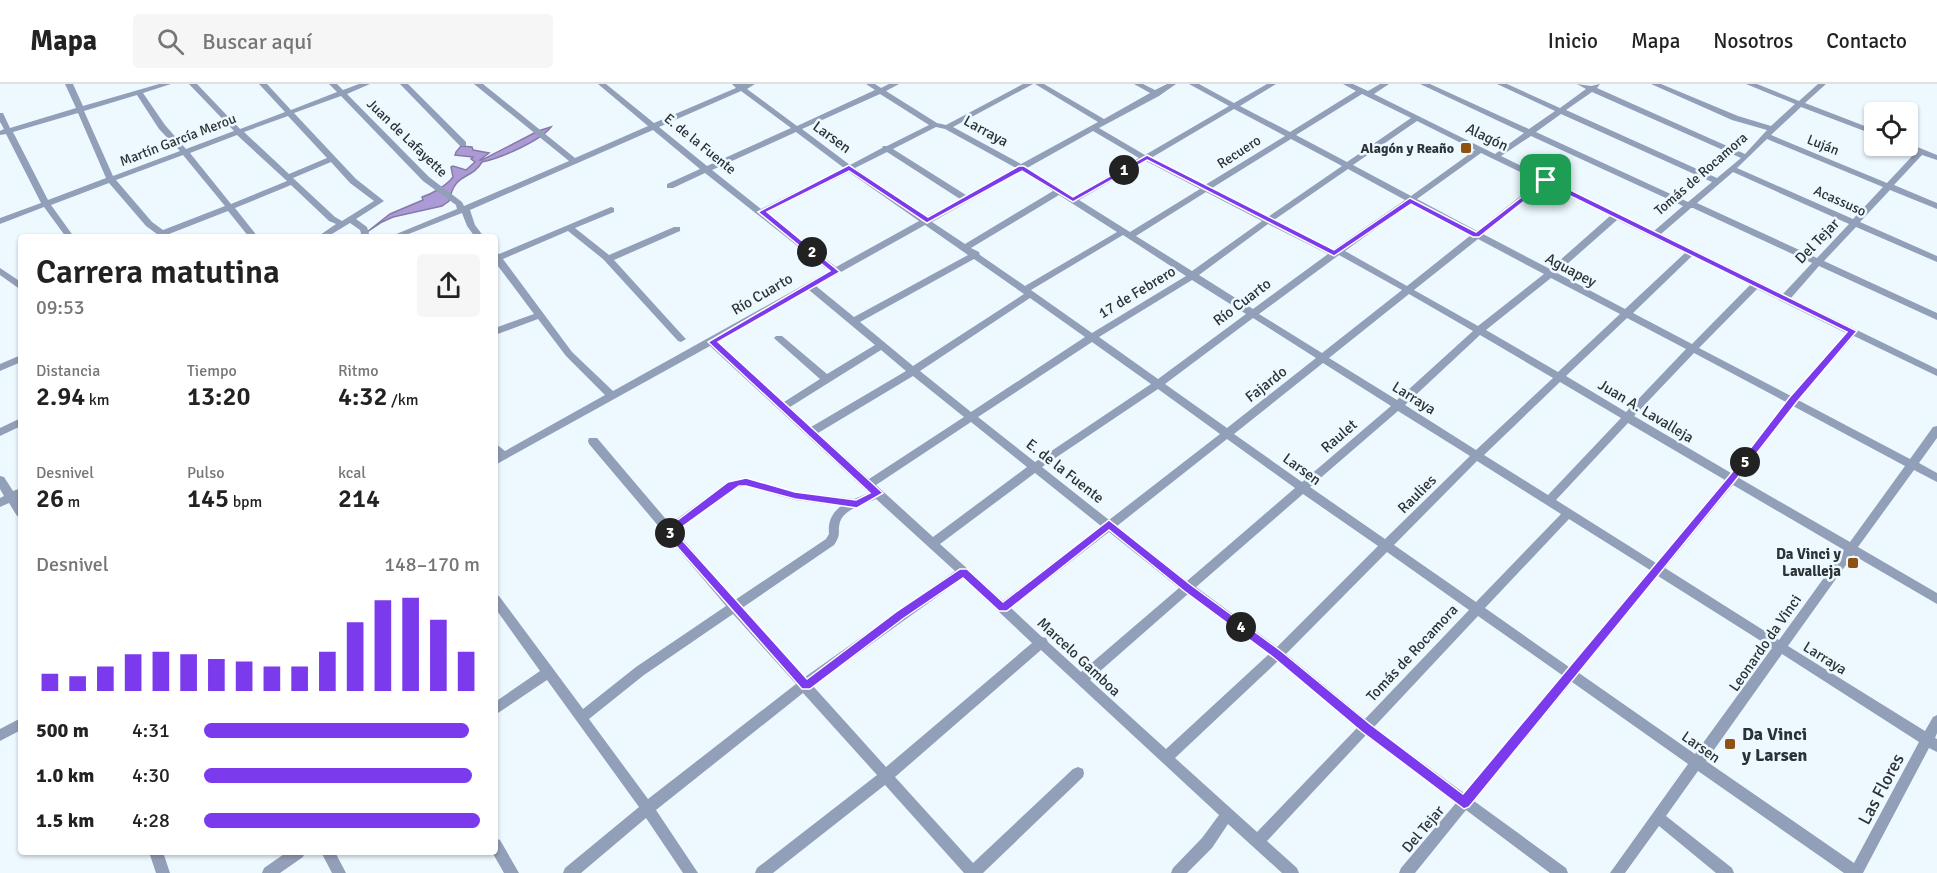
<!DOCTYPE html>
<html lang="es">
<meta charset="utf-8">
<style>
:root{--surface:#fff;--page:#f6f6f6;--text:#222;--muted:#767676;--line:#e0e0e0;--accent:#7c3aed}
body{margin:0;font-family:Signika,sans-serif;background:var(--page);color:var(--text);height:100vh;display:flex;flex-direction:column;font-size:22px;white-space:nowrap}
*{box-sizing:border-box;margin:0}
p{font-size:20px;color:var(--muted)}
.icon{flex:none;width:33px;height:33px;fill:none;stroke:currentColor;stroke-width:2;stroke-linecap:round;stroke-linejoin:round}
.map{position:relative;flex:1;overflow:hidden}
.details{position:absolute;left:18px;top:150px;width:480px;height:621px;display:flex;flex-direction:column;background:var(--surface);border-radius:6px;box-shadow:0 2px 4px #0004}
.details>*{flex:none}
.controls{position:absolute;left:1864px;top:18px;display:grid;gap:12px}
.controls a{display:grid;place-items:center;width:54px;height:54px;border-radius:6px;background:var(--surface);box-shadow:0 2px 4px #0004;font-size:30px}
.pin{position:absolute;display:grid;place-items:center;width:51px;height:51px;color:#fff;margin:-26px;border-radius:12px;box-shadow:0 3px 9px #0006}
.km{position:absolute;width:30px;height:30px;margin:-15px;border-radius:50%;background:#222;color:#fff;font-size:16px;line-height:30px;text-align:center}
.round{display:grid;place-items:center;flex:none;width:63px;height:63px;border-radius:6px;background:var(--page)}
.head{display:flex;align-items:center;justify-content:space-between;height:102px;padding:0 18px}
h1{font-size:33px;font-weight:600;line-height:45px}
.stats{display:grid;grid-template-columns:repeat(3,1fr);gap:9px;height:102px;padding:6px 18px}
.stats div{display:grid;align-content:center}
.stats b{font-size:26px;font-weight:600}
.stats small{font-size:16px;font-weight:400}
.stats p{font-size:16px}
.chart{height:168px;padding:12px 18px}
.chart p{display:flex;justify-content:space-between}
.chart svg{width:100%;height:108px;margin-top:6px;stroke:var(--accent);stroke-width:6}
ul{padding:0 18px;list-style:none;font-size:20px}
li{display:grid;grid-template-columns:96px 72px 1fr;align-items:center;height:45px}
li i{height:15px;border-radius:8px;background:var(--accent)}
header{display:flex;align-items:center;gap:36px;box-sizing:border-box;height:84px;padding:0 30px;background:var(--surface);border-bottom:2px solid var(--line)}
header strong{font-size:28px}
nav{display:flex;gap:33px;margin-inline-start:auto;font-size:21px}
.search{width:420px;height:54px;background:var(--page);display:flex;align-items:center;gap:15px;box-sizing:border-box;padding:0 21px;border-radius:6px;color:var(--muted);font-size:22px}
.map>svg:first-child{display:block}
.water{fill:#ac9ad7;stroke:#867ba7;stroke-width:1.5}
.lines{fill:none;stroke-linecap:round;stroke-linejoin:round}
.street{fill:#929fb8;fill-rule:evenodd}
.route{fill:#7c3aed;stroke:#fff;stroke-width:1.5;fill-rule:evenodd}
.poi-dot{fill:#8e5310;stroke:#edf9ff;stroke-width:2}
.labels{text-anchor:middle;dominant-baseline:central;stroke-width:5;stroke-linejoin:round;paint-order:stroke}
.far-street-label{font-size:14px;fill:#2c3337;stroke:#edf9ff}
.far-poi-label{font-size:14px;font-weight:bold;fill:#2c3337;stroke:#edf9ff;text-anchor:end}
.street-label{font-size:15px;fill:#2c3337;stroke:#edf9ff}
.poi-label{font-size:15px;font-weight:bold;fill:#2c3337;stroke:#edf9ff;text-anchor:end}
.near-poi-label{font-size:18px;font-weight:bold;fill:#2c3337;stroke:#edf9ff;text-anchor:start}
.near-street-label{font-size:18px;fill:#2c3337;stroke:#edf9ff}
</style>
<header>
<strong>Mapa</strong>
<div class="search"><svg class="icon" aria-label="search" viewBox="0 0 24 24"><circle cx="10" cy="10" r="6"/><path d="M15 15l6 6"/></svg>Buscar aquí</div>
<nav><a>Inicio</a><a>Mapa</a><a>Nosotros</a><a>Contacto</a></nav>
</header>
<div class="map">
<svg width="1937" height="789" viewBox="0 0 1937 789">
<rect width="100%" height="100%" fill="#edf9ff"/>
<path class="water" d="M551 43C540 57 501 74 482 78 471 97 455 87 449 117L442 122 393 133 382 138 367 148 390 130 423 116 422 113C432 110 446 102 453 93L451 83 453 82 466 86 475 78 471 75 473 73 455 71 456 68 461 62 472 63 473 66 489 69 480 76H482L538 47Z"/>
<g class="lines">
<g class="street">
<path d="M65 0H73L83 22 159 0H171L143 9 165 41 186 65 234 47 189 0H197L240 45 285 28 259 0H267L291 26 337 8 329 0H337L343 6 359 0H370L347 10 429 93 462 118 464 122 569 77 474 0H483L575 74 648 42 598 0H606L654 39 736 4 732 0H755L747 5 797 42 875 6 866 0H875L881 4 889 0H899L886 7 937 39 946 41 1023 0H1033L953 43 1021 80 1098 38 1035 0H1044L1104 35 1150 9 1134 0H1143L1155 6 1167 0H1176L1159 12 1099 44 1145 71 1229 22 1189 0H1199L1234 19 1267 0H1276L1240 22 1290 48 1356 7 1343 0H1353L1368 7 1380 0H1389L1374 10 1495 70 1524 49 1420 0H1430L1529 45 1555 27 1497 0H1507L1560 24 1586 5 1577 0 1591 2 1600 0 1597 4 1745 70 1767 46 1732 36 1651 0H1661L1738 32 1771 42 1795 20 1746 0H1757L1799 17 1818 0H1826L1805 19 1875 46V51L1801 23 1771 51 1887 99 1916 68 1904 64 1903 62 1910 60 1937 71V76L1922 71 1894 101 1937 119V125L1890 106 1860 138 1937 172V178L1856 143 1824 177 1937 229V236L1819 182 1791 214 1937 285V292L1854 252 1798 316 1910 375 1933 343 1937 342V354L1919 379 1937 389V398L1914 386 1858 463 1937 509V520L1853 471 1788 562 1925 647 1933 633 1937 631V649L1935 654 1937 655V668L1929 664 1863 789H1844L1698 687 1666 732 1732 784 1734 789H1716L1659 742 1625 789H1610L1688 680 1572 598 1474 717 1566 784 1568 789H1550L1466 726 1415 789H1399L1401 784 1456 719 1366 651 1267 757 1297 784 1299 789H1282L1228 740 1212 764 1187 789H1171L1173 784 1202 754 1219 731 1041 566 895 693 973 779 1073 685 1078 683 1083 685 1084 689 1083 693 983 789H964L885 701 773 789H755L757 784 877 691 803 609 656 726 698 789H683L646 734 581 789H563L565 784 639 723 547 596 495 631V618L540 587 495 524V510L499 512 583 625 636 583 726 522 589 360 588 357 589 354H597L670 440 728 398 745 394 795 408 854 415 869 409 710 262 495 381V372L497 371 495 369V359L505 367 605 311 566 272 538 235 495 251V244L534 230 495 178V168L499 170 611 123 614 124V128L575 144 609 171 674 143H680V147L614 176 684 253 686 255 681 258 678 257 603 175 568 147 503 175 572 268 613 307 829 187 705 89 673 104H667V100L700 85 653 46 470 126 475 141 484 153H475L467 142 462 129 401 153H389L457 125 456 121 423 97 341 12 294 29 356 95 384 117 356 135 367 143 370 153H362L360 146 350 139 327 153H317L336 140 329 137 291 101 235 124 258 153H249L228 127 169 150 171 153H161L146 142 109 99 51 121 74 153H66L44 123 0 140V134L41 119 6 50 0 51V47L4 45 0 38V29H3L10 44 76 24ZM741 7 791 44 707 82 659 43ZM1592 8 1741 74 1717 94 1566 26ZM880 10 929 41 887 62H883L882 64 850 81 802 45ZM1362 10 1411 34 1347 78 1296 51ZM137 11 159 45 180 67 113 92 84 27ZM1234 25 1285 52 1205 101 1151 74ZM78 29 106 94 48 116 13 48ZM1561 30 1712 98 1688 118 1536 48ZM288 32 327 74 289 90 244 48ZM1417 37 1475 66 1411 112 1353 81ZM936 43 945 45 1016 84 966 111 893 65ZM1093 47 1139 74 1073 113 1027 84ZM796 48 844 84 761 125 712 86ZM237 51 287 97 231 120 190 69ZM1531 52 1683 122 1654 147 1501 72ZM1291 55 1342 82 1268 133 1212 104ZM1767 55 1883 103 1853 135 1737 84ZM887 68 960 115 926 133 855 84ZM1481 69 1539 97 1477 147 1417 115ZM183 71 225 122 163 146 152 138 116 96ZM1146 77 1200 105 1130 148 1079 116ZM331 78 350 99 374 117 342 137 335 133 293 94ZM1348 85 1405 116 1333 166 1274 136ZM1022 87 1053 107 965 160 932 138ZM849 88 919 137 836 183 766 129ZM1733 88 1849 140 1817 174 1697 119ZM1545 100 1610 132 1550 185 1483 150ZM1206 108 1262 137 1192 187 1136 152ZM1059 111 1117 148 1025 202 980 171 979 168 971 164ZM1411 119 1471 151 1407 202 1345 167ZM1691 124H1693L1812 179 1783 210 1661 150ZM1617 136 1685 169 1625 225 1557 189ZM1268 140 1328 170 1253 225 1199 191ZM925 141 968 171 854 233 816 202ZM1123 151 1186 192 1092 249 1031 206ZM1478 155 1544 190 1478 242 1414 206ZM1339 171 1402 206 1322 269 1259 230ZM1692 172 1750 201 1692 260 1633 229ZM974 175 1024 210 913 282 860 238ZM1551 194 1620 230 1558 288 1486 246ZM1192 196 1246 230 1158 295 1099 253ZM1757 205 1846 249 1791 312 1699 264ZM809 206 875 261 827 290 782 252H776L774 254 776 256 820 295 784 318 717 257ZM1409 210 1473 247 1397 316 1329 274ZM1030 214 1085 253 971 328 920 287ZM1253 234 1316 274 1227 344 1165 300ZM1627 234 1686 265 1626 328 1566 292ZM1480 251 1553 294 1476 366 1405 321ZM1092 258 1151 300 1035 378 978 333ZM881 266 906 287 811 343 790 323ZM1694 269 1786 318 1731 389 1634 332ZM1323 279 1391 322 1302 398 1234 350ZM913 292 964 333 869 395 818 349ZM1560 298 1621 334 1548 411 1484 371ZM1158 305 1220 350 1109 436 1042 383ZM1793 322 1905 382 1850 458 1739 394ZM1398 327 1470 372 1385 455 1310 403ZM971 338 1027 383 933 453 876 401ZM1628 339 1725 396 1656 479 1556 416ZM1227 355 1295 404 1187 497 1117 442ZM1477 377 1561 430 1476 518 1394 461ZM1035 389 1101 442 1003 517 940 460ZM1733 401 1844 466 1779 556 1665 484ZM745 402 795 416 841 422C831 430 828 438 829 450L826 455 735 516 676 447 735 404ZM1303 410 1378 462 1277 563 1196 503ZM876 415 955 487 805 593 742 524 834 461C842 449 837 449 840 438 844 425 865 420 876 415ZM1569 435 1650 486 1569 583 1485 524ZM1109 448 1179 504 1081 588 1048 558 1046 554 1042 553 1011 524ZM1387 468 1469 526 1365 635 1286 570ZM1658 492 1772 564 1695 670 1579 589ZM963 494 1032 559 886 683 813 602ZM1188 510 1269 570 1166 665 1090 596ZM733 530 796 600 648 715 589 635 644 591ZM1478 532 1562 591 1464 709 1374 643ZM1782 570 1919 658 1854 779 1706 677ZM1278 577 1357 644 1257 748 1175 674Z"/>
<polygon points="400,0 408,0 466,58 466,62 460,62"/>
<polygon points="0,184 21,198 21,206 0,191"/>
<polygon points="21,271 21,278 0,287 0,280"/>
<polygon points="21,334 21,342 0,352 0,344"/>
<polygon points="0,392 4,393 13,407 21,404 21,413 18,415 21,420 21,433 17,432 9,419 0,423 0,414 4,412 0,405"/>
<polygon points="21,634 21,646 0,657 0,645"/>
<polygon points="495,754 500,756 519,789 504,789 492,768 495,768"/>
<polygon points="149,768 163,768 170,789 156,789"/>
<polygon points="287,768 305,768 303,773 280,789 262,789 264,784"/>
<polygon points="321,768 335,768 346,789 332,789"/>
</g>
</g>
<path class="route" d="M1147 71 1334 166 1410 114 1476 148 1546 94 1857 247 1796 319 1735 397 1469 723 1464 725 1362 648 1274 574 1184 507 1109 446 1007 527H999L963 494 904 534 810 605H802L663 447 728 398 746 394 795 408 856 416 870 409 708 258 830 187 758 128 849 81 928 133 1019 82H1024L1073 113ZM1147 76 1334 172 1411 120 1473 153H1479L1546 100 1847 248 1789 314 1729 392 1463 710 1370 640 1281 567 1191 501 1109 436 1003 518 967 485H960L896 528 807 595 675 448 739 402H746L795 415 857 424 883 409 718 258 840 188 767 128 849 87 927 139 1022 87 1073 118Z"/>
<g class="poi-dot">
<rect x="1460" y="58" width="12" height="12" rx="3"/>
<rect x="1847" y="473" width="12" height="12" rx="3"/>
<rect x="1724" y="654" width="12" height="12" rx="3"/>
</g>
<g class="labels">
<g class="far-street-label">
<text transform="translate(407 54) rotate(44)">Juan de Lafayette</text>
<text transform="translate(178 56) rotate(-21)">Martín García Merou</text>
<text transform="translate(700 60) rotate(39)">E. de la Fuente</text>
<text transform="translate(1823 61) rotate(22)">Luján</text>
<text transform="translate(1239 68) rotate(-33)">Recuero</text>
<text transform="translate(1701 90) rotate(-41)">Tomás de Rocamora</text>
<text transform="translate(1840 117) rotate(24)">Acassuso</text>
</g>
<g class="far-poi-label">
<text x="1454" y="64">Alagón y Reaño</text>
</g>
<g class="street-label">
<text transform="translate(986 47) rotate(29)">Larraya</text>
<text transform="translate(832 53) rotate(36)">Larsen</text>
<text transform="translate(1487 53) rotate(26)">Alagón</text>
<text transform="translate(1817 157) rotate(-46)">Del Tejar</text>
<text transform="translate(1571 186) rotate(28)">Aguapey</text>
<text transform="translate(1137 208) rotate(-31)">17 de Febrero</text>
<text transform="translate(762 210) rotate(-30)">Río Cuarto</text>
<text transform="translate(1242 218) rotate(-37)">Río Cuarto</text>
<text transform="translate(1266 300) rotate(-38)">Fajardo</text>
<text transform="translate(1414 314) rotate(32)">Larraya</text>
<text transform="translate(1646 327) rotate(31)">Juan A. Lavalleja</text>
<text transform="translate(1339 352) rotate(-41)">Raulet</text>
<text transform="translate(1302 385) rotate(36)">Larsen</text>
<text transform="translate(1065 387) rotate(38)">E. de la Fuente</text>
<text transform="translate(1417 410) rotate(-45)">Raulies</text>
<text transform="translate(1765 559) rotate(-55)">Leonardo da Vinci</text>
<text transform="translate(1412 569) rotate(-47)">Tomás de Rocamora</text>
<text transform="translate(1079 573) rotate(43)">Marcelo Gamboa</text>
<text transform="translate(1825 574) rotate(32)">Larraya</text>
<text transform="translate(1701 663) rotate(35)">Larsen</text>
<text transform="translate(1423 745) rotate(-50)">Del Tejar</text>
</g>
<g class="poi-label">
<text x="1841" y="470">Da Vinci y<tspan x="1841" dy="17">Lavalleja</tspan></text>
</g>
<g class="near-poi-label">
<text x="1742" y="650">Da Vinci<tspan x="1742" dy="21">y Larsen</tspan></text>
</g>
<g class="near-street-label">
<text transform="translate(1881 705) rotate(-62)">Las Flores</text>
</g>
</g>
</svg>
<div class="controls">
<a><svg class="icon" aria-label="locate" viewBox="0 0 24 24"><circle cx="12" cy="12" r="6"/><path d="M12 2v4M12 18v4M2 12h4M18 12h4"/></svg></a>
</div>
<div class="pin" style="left:1546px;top:96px;background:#1e9e55"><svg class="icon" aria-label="arrive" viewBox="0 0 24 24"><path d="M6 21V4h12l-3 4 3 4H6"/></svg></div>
<b class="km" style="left:1124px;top:86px">1</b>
<b class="km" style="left:812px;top:168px">2</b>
<b class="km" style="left:670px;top:449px">3</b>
<b class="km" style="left:1241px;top:543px">4</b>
<b class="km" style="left:1745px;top:378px">5</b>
<section class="details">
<div class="head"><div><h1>Carrera matutina</h1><p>09:53</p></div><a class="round"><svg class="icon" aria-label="share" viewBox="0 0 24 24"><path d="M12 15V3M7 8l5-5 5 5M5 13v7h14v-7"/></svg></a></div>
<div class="stats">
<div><p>Distancia</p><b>2.94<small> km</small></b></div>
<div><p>Tiempo</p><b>13:20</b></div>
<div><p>Ritmo</p><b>4:32<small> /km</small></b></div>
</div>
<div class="stats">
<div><p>Desnivel</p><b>26<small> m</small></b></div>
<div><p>Pulso</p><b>145<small> bpm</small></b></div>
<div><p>kcal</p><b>214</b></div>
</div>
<div class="chart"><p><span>Desnivel</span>148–170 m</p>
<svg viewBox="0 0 160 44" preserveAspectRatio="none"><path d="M5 44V37M15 44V38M25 44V34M35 44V29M45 44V28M55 44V29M65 44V31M75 44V32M85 44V34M95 44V34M105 44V28M115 44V16M125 44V7M135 44V6M145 44V15M155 44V28"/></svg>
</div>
<ul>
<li><b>500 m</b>4:31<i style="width:96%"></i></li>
<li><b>1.0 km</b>4:30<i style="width:97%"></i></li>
<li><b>1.5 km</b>4:28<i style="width:100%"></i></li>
</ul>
</section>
</div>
